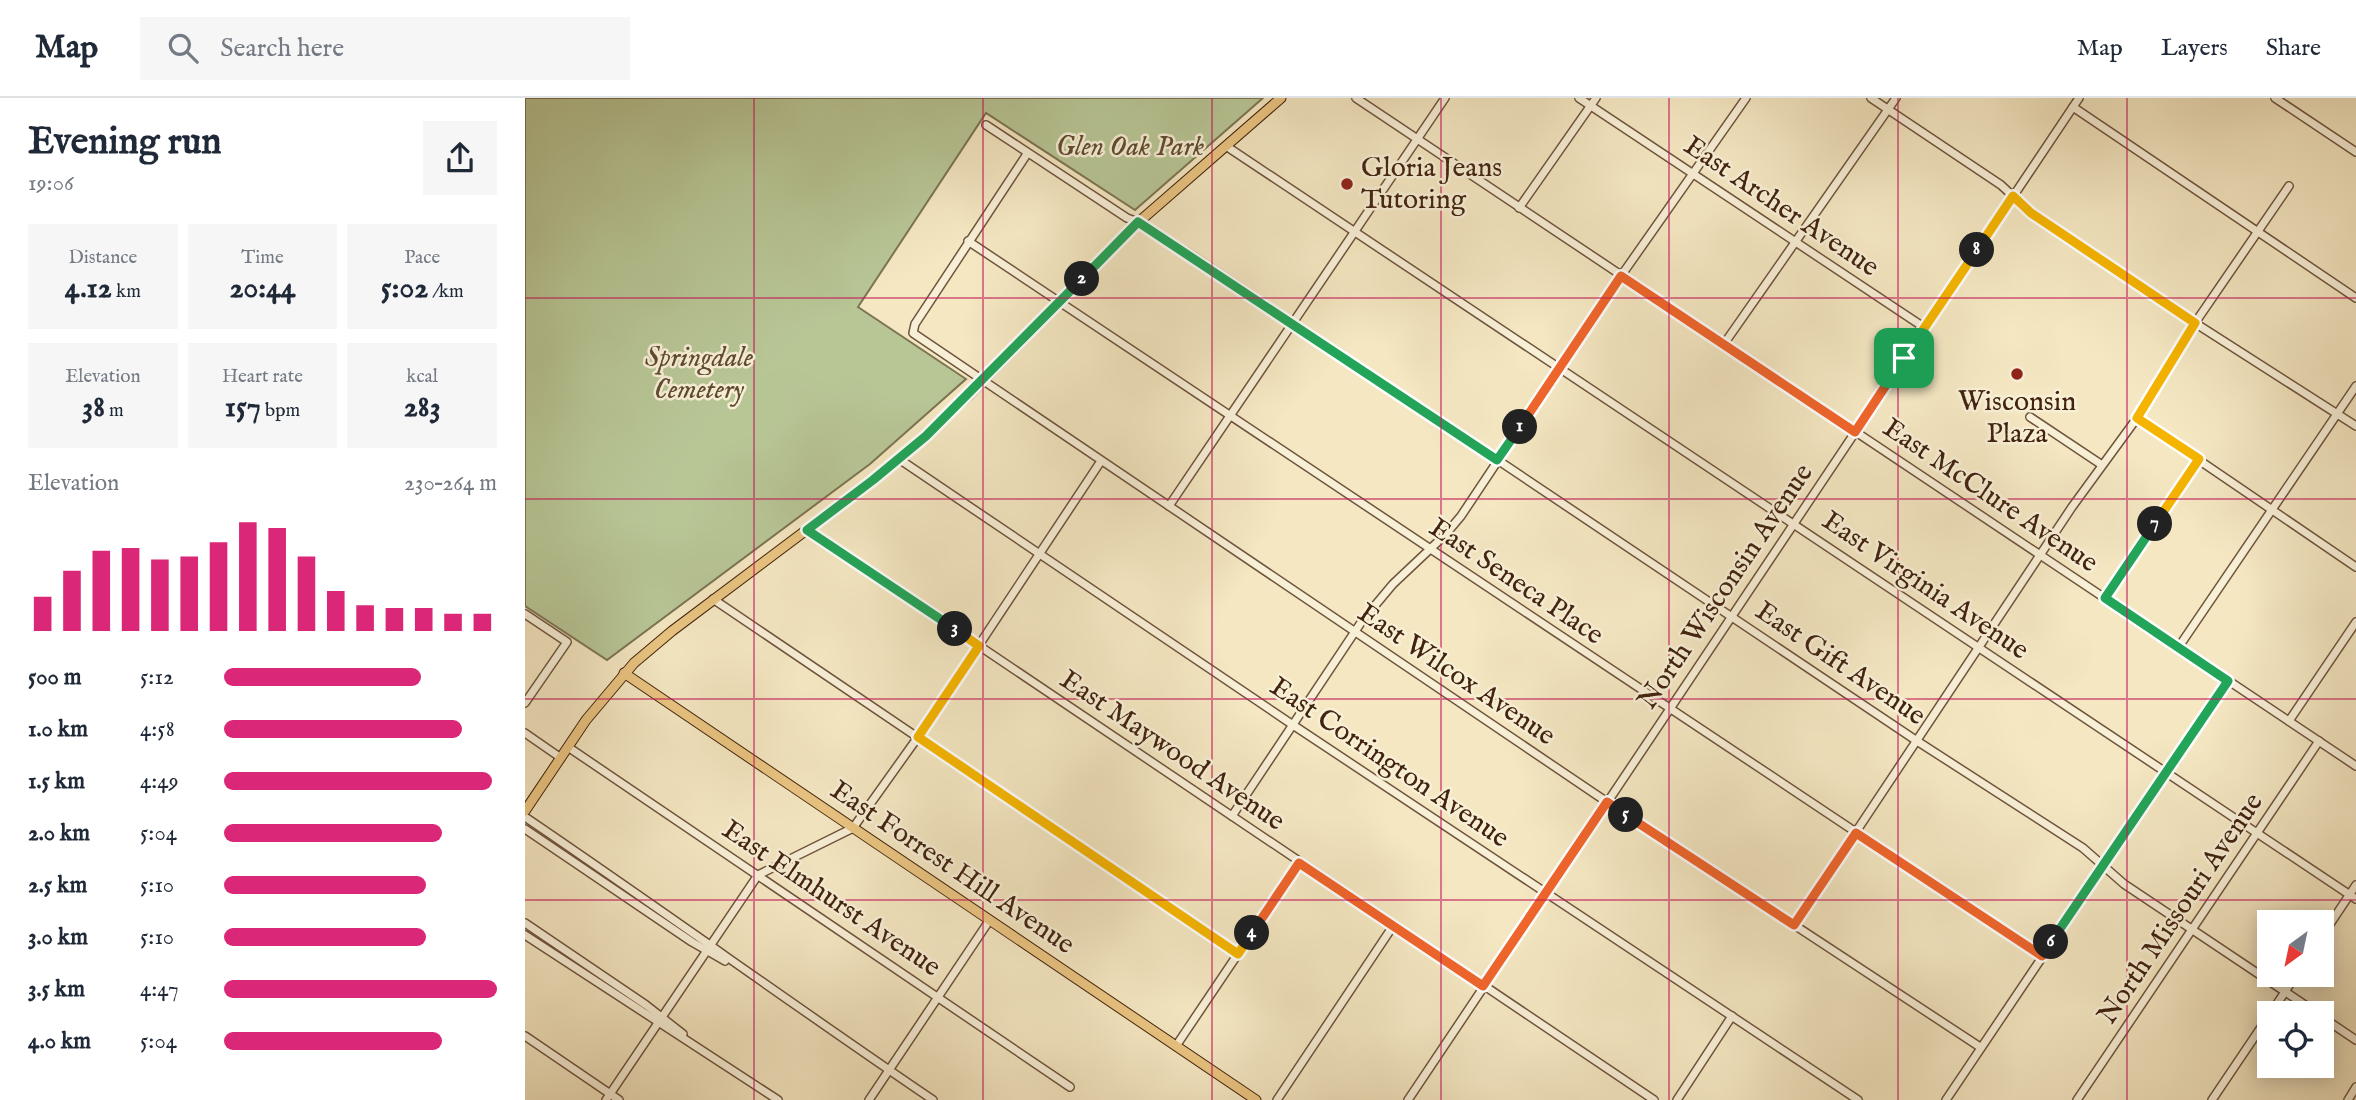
<!DOCTYPE html>
<meta charset="utf-8">
<style>
:root{--surface:#fff;--page:#f6f6f7;--text:#1f2937;--muted:#747a83;--line:#e0e1e3;--accent:#db2777}
body{margin:0;font-family:"IM FELL English",serif;background:var(--page);color:var(--text);height:100vh;display:flex;flex-direction:column;font-size:26px;white-space:nowrap}
*{box-sizing:border-box;margin:0}
p{font-size:23px;color:var(--muted)}
.icon{flex:none;width:38px;height:38px;fill:none;stroke:currentColor;stroke-width:2;stroke-linecap:round;stroke-linejoin:round}
.map{position:relative;flex:1;overflow:hidden}
.panel{display:flex;flex-direction:column;background:var(--surface);width:525px}
.panel>*{flex:none}
.needle{width:46px;rotate:213deg}
.buttons{position:absolute;left:1732px;top:812px;display:grid;gap:14px}
.buttons a{display:grid;place-items:center;width:77px;height:77px;border-radius:0px;background:var(--surface);box-shadow:0 4px 18px #0003;font-size:35px}
.pin{position:absolute;display:grid;place-items:center;width:60px;height:60px;color:#fff;margin:-30px;border-radius:14px;box-shadow:0 4px 10px #0006}
.km{position:absolute;width:35px;height:35px;margin:-18px;border-radius:50%;background:#222;color:#fff;font-size:19px;line-height:35px;text-align:center}
.round{display:grid;place-items:center;flex:none;width:74px;height:74px;border-radius:0px;background:var(--page)}
.overview{display:flex;align-items:center;justify-content:space-between;height:119px;padding:0 28px}
h1{font-size:38px;font-weight:700;line-height:52px}
.stats{display:grid;grid-template-columns:repeat(3,1fr);gap:10px;height:119px;padding:7px 28px}
.stats div{display:grid;align-content:center;border-radius:0px;background:var(--page);text-align:center}
.stats b{font-size:30px;font-weight:700}
.stats small{font-size:19px;font-weight:400}
.stats p{font-size:19px}
.chart{height:196px;padding:14px 28px}
.chart p{display:flex;justify-content:space-between}
.chart svg{width:100%;height:126px;margin-top:7px;stroke:var(--accent);stroke-width:6}
ul{padding:0 28px;list-style:none;font-size:23px}
li{display:grid;grid-template-columns:112px 84px 1fr;align-items:center;height:52px}
li i{height:18px;border-radius:9px;background:var(--accent)}
header{display:flex;align-items:center;gap:42px;box-sizing:border-box;height:98px;padding:0 35px;background:var(--surface);border-bottom:2px solid var(--line)}
header strong{font-size:33px}
nav{display:flex;gap:38px;margin-inline-start:auto;font-size:24px}
.search{width:490px;height:63px;background:var(--page);display:flex;align-items:center;gap:18px;box-sizing:border-box;padding:0 24px;border-radius:0px;color:var(--muted);font-size:26px}
main{display:flex;flex:1;min-height:0}
.map>svg:first-child{display:block}
.green{fill:#b8c696;stroke:#7c7452;stroke-width:2}
.lines{fill:none;stroke-linecap:round;stroke-linejoin:round}
.minor-casing{stroke:#6e543c;stroke-width:10}
.major-casing{stroke:#41230f;stroke-width:11}
.minor{stroke:#f8efd7;stroke-width:7}
.major{stroke:#eac481;stroke-width:9}
.split-1-casing{stroke:#fff;stroke-width:14}
.split-2-casing{stroke:#fff;stroke-width:14}
.split-3-casing{stroke:#fff;stroke-width:14}
.split-4-casing{stroke:#fff;stroke-width:14}
.split-5-casing{stroke:#fff;stroke-width:14}
.split-6-casing{stroke:#fff;stroke-width:14}
.split-7-casing{stroke:#fff;stroke-width:14}
.split-8-casing{stroke:#fff;stroke-width:14}
.split-9-casing{stroke:#fff;stroke-width:14}
.split-1{stroke:#f0652b;stroke-width:9}
.split-2{stroke:#22a559;stroke-width:9}
.split-3{stroke:#22a559;stroke-width:9}
.split-4{stroke:#f5b400;stroke-width:9}
.split-5{stroke:#f0652b;stroke-width:9}
.split-6{stroke:#f0652b;stroke-width:9}
.split-7{stroke:#22a559;stroke-width:9}
.split-8{stroke:#f5b400;stroke-width:9}
.split-9{stroke:#f5b400;stroke-width:9}
.grid{fill:none;stroke:#c2185b;stroke-width:2;stroke-opacity:0.55}
.poi-dot{fill:#8f2418;stroke:#f8efd7;stroke-width:2.5}
.labels{text-anchor:middle;dominant-baseline:central;stroke-width:5;stroke-linejoin:round;paint-order:stroke}
.park-label{font-size:28px;font-style:italic;fill:#5f4c31;stroke:#f8efd7}
.poi-label{font-size:28px;fill:#41230f;stroke:#f8efd7;text-anchor:start}
.street-label{font-size:28px;fill:#41230f;stroke:#f8efd7}
</style>
<header>
<strong>Map</strong>
<div class="search"><svg class="icon" aria-label="search" viewBox="0 0 24 24"><circle cx="10" cy="10" r="6"/><path d="M15 15l6 6"/></svg>Search here</div>
<nav><a>Map</a><a>Layers</a><a>Share</a></nav>
</header>
<main>
<section class="panel">
<div class="overview"><div><h1>Evening run</h1><p>19:06</p></div><a class="round"><svg class="icon" aria-label="share" viewBox="0 0 24 24"><path d="M12 15V3M7 8l5-5 5 5M5 13v7h14v-7"/></svg></a></div>
<div class="stats">
<div><p>Distance</p><b>4.12<small> km</small></b></div>
<div><p>Time</p><b>20:44</b></div>
<div><p>Pace</p><b>5:02<small> /km</small></b></div>
</div>
<div class="stats">
<div><p>Elevation</p><b>38<small> m</small></b></div>
<div><p>Heart rate</p><b>157<small> bpm</small></b></div>
<div><p>kcal</p><b>283</b></div>
</div>
<div class="chart"><p><span>Elevation</span>230–264 m</p>
<svg viewBox="0 0 160 44" preserveAspectRatio="none"><path d="M5 44V32M15 44V23M25 44V16M35 44V15M45 44V19M55 44V18M65 44V13M75 44V6M85 44V8M95 44V18M105 44V30M115 44V35M125 44V36M135 44V36M145 44V38M155 44V38"/></svg>
</div>
<ul>
<li><b>500 m</b>5:12<i style="width:72%"></i></li>
<li><b>1.0 km</b>4:58<i style="width:87%"></i></li>
<li><b>1.5 km</b>4:49<i style="width:98%"></i></li>
<li><b>2.0 km</b>5:04<i style="width:80%"></i></li>
<li><b>2.5 km</b>5:10<i style="width:74%"></i></li>
<li><b>3.0 km</b>5:10<i style="width:74%"></i></li>
<li><b>3.5 km</b>4:47<i style="width:100%"></i></li>
<li><b>4.0 km</b>5:04<i style="width:80%"></i></li>
</ul>
</section>
<div class="map">
<svg width="1831" height="1002" viewBox="0 0 1831 1002">
<rect width="100%" height="100%" fill="#f4e7c2"/>
<filter id="stains"><feTurbulence type="fractalNoise" baseFrequency=".00286" numOctaves="4"/><feColorMatrix values="0 0 0 0 .2 0 0 0 0 .09 0 0 0 0 .02 0 0 0 .5 -.17"/></filter>
<radialGradient id="worn" r=".72"><stop offset=".6" stop-color="#630" stop-opacity="0"/><stop offset="1" stop-color="#630" stop-opacity=".3"/></radialGradient>
<polygon class="green" points="0,0 738,0 610,112 461,15 333,209 441,281 345,366 82,562 0,508"/>
<g class="lines">
<g class="minor-casing">
<g id="minor">
<polyline points="831,0 1831,668"/>
<polyline points="1054,0 1400,230"/>
<polyline points="1346,0 1476,87 1506,115 1670,225 1831,328"/>
<polyline points="1750,0 1831,54"/>
<polyline points="1548,9 1831,200"/>
<polyline points="461,27 602,120 613,124 668,158 1392,643 1558,750 1599,786 1792,915"/>
<polyline points="701,48 1831,801"/>
<polyline points="502,56 390,226 388,235 1082,704 1455,949"/>
<polyline points="994,110 1071,0"/>
<polyline points="443,143 1517,858"/>
<polyline points="1199,246 1371,0"/>
<polyline points="1505,319 1577,367"/>
<polyline points="1612,320 1831,469"/>
<polyline points="374,361 768,627 1333,1002"/>
<polyline points="644,408 920,0"/>
<polyline points="282,432 1129,1002"/>
<polyline points="1580,500 1674,361"/>
<polyline points="188,501 713,856"/>
<polyline points="0,516 42,544 0,605"/>
<polyline points="1653,550 1831,288"/>
<polyline points="1764,623 1831,524"/>
<polyline points="0,635 36,660"/>
<polyline points="43,649 545,989"/>
<polyline points="707,718 837,523 868,486 920,437 936,418 1096,178 1221,0"/>
<path d="M0 719C137 812 271 909 408 1002"/>
<polyline points="0,731 167,844 200,863"/>
<polyline points="0,825 121,907 158,936"/>
<polyline points="1269,827 1547,409 1612,320 1670,225 1764,88"/>
<polyline points="0,837 253,1002"/>
<polyline points="1797,838 1831,787"/>
<polyline points="1746,915 1771,877"/>
<polyline points="1797,919 1831,942"/>
<polyline points="0,938 94,1002"/>
<polyline points="651,948 774,765"/>
<polyline points="81,1002 233,777 328,730 393,639 576,363"/>
<polyline points="344,1002 464,823"/>
<polyline points="752,1002 868,828"/>
<polyline points="883,1002 1554,0"/>
<polyline points="1152,1002 1207,918"/>
<polyline points="1421,1002 1703,583"/>
<polyline points="1552,1002 1794,643"/>
<polyline points="1687,1002 1745,916"/>
<polyline points="1823,1002 1831,989"/>
</g>
</g>
<g class="major-casing">
<g id="major">
<polyline points="99,575 731,1002"/>
<polyline points="0,713 61,622 109,565 147,533 328,397 388,349 444,297 608,129 756,0"/>
</g>
</g>
<use href="#minor" class="minor"/>
<use href="#major" class="major"/>
</g>
<g class="lines">
<g class="split-1-casing">
<polyline id="split-1" points="995,329 1096,178 1330,334 1379,260"/>
</g>
<g class="split-2-casing">
<polyline id="split-2" points="557,181 613,124 972,362 995,329"/>
</g>
<g class="split-3-casing">
<polyline id="split-3" points="430,531 282,432 348,382 401,338 557,181"/>
</g>
<g class="split-4-casing">
<polyline id="split-4" points="430,531 454,548 393,639 713,856 727,835"/>
</g>
<g class="split-5-casing">
<polyline id="split-5" points="727,835 774,765 958,888 1082,704 1101,717"/>
</g>
<g class="split-6-casing">
<polyline id="split-6" points="1101,717 1269,827 1331,735 1517,858 1526,844"/>
</g>
<g class="split-7-casing">
<polyline id="split-7" points="1526,844 1703,583 1580,500 1630,426"/>
</g>
<g class="split-8-casing">
<polyline id="split-8" points="1452,152 1488,98 1506,115 1670,225 1612,320 1674,361 1630,426"/>
</g>
<g class="split-9-casing">
<polyline id="split-9" points="1379,260 1452,152"/>
</g>
<use href="#split-1" class="split-1"/>
<use href="#split-2" class="split-2"/>
<use href="#split-3" class="split-3"/>
<use href="#split-4" class="split-4"/>
<use href="#split-5" class="split-5"/>
<use href="#split-6" class="split-6"/>
<use href="#split-7" class="split-7"/>
<use href="#split-8" class="split-8"/>
<use href="#split-9" class="split-9"/>
</g>
<path class="grid" d="M229 0V1002M458 0V1002M687 0V1002M916 0V1002M1144 0V1002M1373 0V1002M1602 0V1002M0 200H1831M0 401H1831M0 601H1831M0 802H1831"/>
<g class="poi-dot">
<circle cx="822" cy="86" r="7"/>
<circle cx="1492" cy="276" r="7"/>
</g>
<g class="labels">
<g class="park-label">
<text x="605" y="49">Glen Oak Park</text>
<text x="174" y="260">Springdale<tspan x="174" dy="32">Cemetery</tspan></text>
</g>
<g class="poi-label">
<text x="836" y="70">Gloria Jeans<tspan x="836" dy="32">Tutoring</tspan></text>
<text x="1492" y="304" text-anchor="middle">Wisconsin<tspan x="1492" dy="32">Plaza</tspan></text>
</g>
<g class="street-label">
<text transform="translate(1256 109) rotate(34)">East Archer Avenue</text>
<text transform="translate(1465 398) rotate(34)">East McClure Avenue</text>
<text transform="translate(991 484) rotate(34)">East Seneca Place</text>
<text transform="translate(1400 488) rotate(34)">East Virginia Avenue</text>
<text transform="translate(1201 489) rotate(-56)">North Wisconsin Avenue</text>
<text transform="translate(1315 566) rotate(34)">East Gift Avenue</text>
<text transform="translate(931 577) rotate(34)">East Wilcox Avenue</text>
<text transform="translate(647 653) rotate(34)">East Maywood Avenue</text>
<text transform="translate(864 665) rotate(34)">East Corrington Avenue</text>
<text transform="translate(427 770) rotate(34)">East Forrest Hill Avenue</text>
<text transform="translate(306 801) rotate(34)">East Elmhurst Avenue</text>
<text transform="translate(1656 811) rotate(-56)">North Missouri Avenue</text>
</g>
</g>
<rect width="100%" height="100%" filter="url(#stains)"/>
<rect width="100%" height="100%" fill="url(#worn)"/>
</svg>
<div class="buttons">
<a><svg class="needle" viewBox="-14 -14 28 28"><path d="M0-13l5 13h-10z" fill="#e53935"/><path d="M0 13l5-13h-10z" fill="#747a83"/></svg></a>
<a><svg class="icon" aria-label="locate" viewBox="0 0 24 24"><circle cx="12" cy="12" r="6"/><path d="M12 2v4M12 18v4M2 12h4M18 12h4"/></svg></a>
</div>
<div class="pin" style="left:1379px;top:260px;background:#1e9e55"><svg class="icon" aria-label="arrive" viewBox="0 0 24 24"><path d="M6 21V4h12l-3 4 3 4H6"/></svg></div>
<b class="km" style="left:995px;top:329px">1</b>
<b class="km" style="left:557px;top:181px">2</b>
<b class="km" style="left:430px;top:531px">3</b>
<b class="km" style="left:727px;top:835px">4</b>
<b class="km" style="left:1101px;top:717px">5</b>
<b class="km" style="left:1526px;top:844px">6</b>
<b class="km" style="left:1630px;top:426px">7</b>
<b class="km" style="left:1452px;top:152px">8</b>
</div>
</main>
